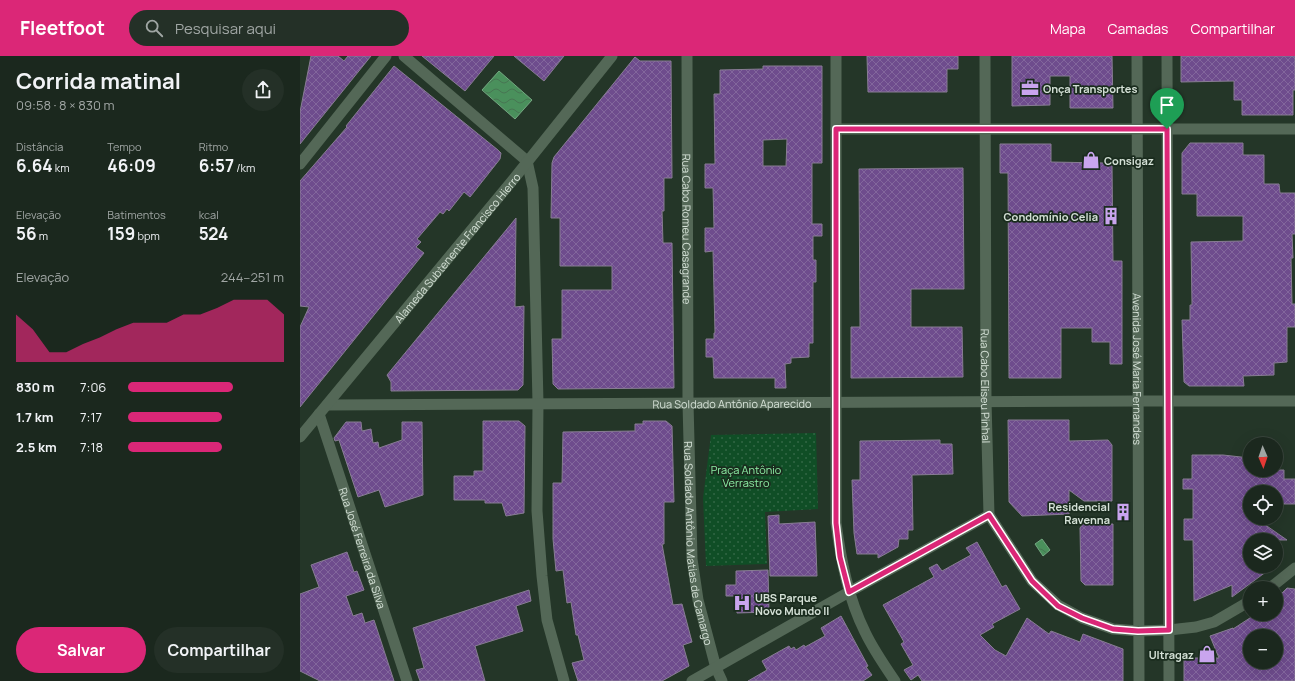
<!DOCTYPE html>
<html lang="pt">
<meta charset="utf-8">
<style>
:root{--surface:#1b281e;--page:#243027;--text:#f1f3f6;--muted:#a0a6a4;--line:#39443c;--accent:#db2777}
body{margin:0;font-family:Manrope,sans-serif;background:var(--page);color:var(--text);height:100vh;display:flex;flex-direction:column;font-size:15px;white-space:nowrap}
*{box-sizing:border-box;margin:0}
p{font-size:13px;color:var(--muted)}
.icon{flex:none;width:22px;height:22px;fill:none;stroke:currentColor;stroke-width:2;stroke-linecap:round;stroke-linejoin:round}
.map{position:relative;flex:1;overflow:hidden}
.side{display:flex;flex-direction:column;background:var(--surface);width:300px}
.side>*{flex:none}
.needle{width:26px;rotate:178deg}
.tools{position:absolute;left:943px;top:381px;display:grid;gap:8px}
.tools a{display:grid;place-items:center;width:40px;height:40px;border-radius:50%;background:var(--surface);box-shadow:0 4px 16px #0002,0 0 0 1px var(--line);font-size:20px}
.pin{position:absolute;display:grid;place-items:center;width:34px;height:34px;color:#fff;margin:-41px -17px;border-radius:50% 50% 50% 0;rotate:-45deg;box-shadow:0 0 4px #0007}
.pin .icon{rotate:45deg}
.round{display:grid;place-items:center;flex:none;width:42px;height:42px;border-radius:21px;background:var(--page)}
.overview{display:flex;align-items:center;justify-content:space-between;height:68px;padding:0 16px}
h1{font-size:22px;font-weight:700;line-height:30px}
.figures{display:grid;grid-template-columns:repeat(3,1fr);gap:6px;height:68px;padding:4px 16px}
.figures div{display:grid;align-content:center}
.figures b{font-size:17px;font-weight:700}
.figures small{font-size:11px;font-weight:400}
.figures p{font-size:11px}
.chart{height:112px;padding:8px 16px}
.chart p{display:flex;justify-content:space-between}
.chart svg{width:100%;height:72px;margin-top:4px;fill:var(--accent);opacity:.7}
.cta{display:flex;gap:8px;margin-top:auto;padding:8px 16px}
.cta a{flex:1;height:46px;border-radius:24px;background:var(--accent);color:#fff;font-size:16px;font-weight:700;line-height:46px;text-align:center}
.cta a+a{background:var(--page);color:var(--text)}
ul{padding:0 16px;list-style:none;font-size:13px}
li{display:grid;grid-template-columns:64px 48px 1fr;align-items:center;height:30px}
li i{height:10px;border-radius:5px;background:var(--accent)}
header{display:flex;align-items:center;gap:24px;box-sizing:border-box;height:56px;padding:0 20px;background:var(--accent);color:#fff}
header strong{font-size:19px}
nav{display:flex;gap:22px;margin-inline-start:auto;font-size:14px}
.search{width:280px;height:36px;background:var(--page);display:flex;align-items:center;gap:10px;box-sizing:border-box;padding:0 14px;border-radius:22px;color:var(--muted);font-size:15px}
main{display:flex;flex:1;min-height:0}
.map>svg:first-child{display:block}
.park{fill:url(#park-dots)}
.water{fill:url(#water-waves);stroke:#73a881}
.building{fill:url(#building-cross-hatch);stroke:#887d94;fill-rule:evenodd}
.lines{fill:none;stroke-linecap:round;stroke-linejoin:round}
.minor{stroke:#546857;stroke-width:11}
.tertiary{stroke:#546857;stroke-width:11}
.secondary{stroke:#546857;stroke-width:11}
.route-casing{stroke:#fff;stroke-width:8}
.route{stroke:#db2777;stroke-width:5}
.labels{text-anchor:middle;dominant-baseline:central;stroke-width:3.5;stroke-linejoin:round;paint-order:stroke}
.poi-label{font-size:11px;font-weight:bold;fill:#d4e0d6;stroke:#1a2c1e;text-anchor:start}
.street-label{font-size:11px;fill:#d4e0d6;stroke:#1a2c1e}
.park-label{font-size:11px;fill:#8ceca3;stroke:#1a2c1e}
</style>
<header>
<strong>Fleetfoot</strong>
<div class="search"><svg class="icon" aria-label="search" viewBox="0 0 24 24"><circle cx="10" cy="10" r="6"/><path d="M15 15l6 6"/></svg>Pesquisar aqui</div>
<nav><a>Mapa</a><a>Camadas</a><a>Compartilhar</a></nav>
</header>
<main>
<section class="side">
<div class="overview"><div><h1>Corrida matinal</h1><p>09:58 · 8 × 830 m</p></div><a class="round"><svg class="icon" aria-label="share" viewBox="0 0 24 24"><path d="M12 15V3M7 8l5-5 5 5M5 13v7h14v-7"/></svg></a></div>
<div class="figures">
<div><p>Distância</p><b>6.64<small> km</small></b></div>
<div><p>Tempo</p><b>46:09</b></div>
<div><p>Ritmo</p><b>6:57<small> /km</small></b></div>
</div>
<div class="figures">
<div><p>Elevação</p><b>56<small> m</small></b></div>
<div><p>Batimentos</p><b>159<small> bpm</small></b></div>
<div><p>kcal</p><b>524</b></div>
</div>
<div class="chart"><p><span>Elevação</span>244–251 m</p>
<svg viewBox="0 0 160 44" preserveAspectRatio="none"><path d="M0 44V15L10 24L20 38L30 38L40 33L50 29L60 24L70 20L80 20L90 20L100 15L110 15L120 11L130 6L140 6L150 6L160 15V44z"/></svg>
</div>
<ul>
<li><b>830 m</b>7:06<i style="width:67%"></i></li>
<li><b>1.7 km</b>7:17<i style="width:60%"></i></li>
<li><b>2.5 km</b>7:18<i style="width:60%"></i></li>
</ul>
<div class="cta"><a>Salvar</a><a>Compartilhar</a></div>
</section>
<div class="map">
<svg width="995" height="625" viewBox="0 0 995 625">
<defs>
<pattern id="park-dots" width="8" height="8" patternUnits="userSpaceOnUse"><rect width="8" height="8" fill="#104e26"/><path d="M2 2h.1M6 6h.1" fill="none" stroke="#326745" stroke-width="1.8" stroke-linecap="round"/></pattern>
<pattern id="water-waves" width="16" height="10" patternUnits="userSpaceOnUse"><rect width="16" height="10" fill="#4a905c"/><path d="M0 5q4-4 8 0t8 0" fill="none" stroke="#467552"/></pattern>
<pattern id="building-cross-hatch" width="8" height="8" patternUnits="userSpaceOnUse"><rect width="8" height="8" fill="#6e4c8d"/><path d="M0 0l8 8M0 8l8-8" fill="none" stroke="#82669c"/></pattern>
</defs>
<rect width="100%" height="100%" fill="#243628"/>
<polygon class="park" points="516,377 518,453 465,456 467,508 406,510 403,442 411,379"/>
<g class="water">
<polygon points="199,15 232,44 215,63 182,34"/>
<polygon points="742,483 750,494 743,500 735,488"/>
</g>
<g class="building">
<polygon points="11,0 38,0 44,5 48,0 71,0 0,88 0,56"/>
<polygon points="122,0 194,0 165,35"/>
<polygon points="214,0 264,0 244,25"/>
<polygon points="567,0 658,0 658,13 647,13 647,36 568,36"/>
<polygon points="712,0 812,0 813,52 770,52 770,20 750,20 750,49 712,50"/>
<polygon points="881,0 995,0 995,34 993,34 993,59 942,59 942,44 934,44 934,25 881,26"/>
<polygon points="335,1 340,5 371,5 372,122 364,122 364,155 362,155 363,187 372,187 374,332 258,333 253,328 252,283 262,283 262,234 312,234 312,210 260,210 260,162 251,162 252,107 254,101"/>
<polygon points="94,10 198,94 201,97 200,103 170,141 164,136 149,155 147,153 143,158 140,156 117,183 121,186 116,191 124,197 0,351 0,271 9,251 0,250 0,125 47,71 46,70"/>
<path d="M463 10H522V107H512V168H522V180H513V204H516V226H513V287H509V301L491 302V307L485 308 486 332H475V322H414L413 301H406V283H414V277H415L413 195 405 196V172H414L413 132H405V108H415L414 38H420V14L463 13ZM487 83 486 110H463V84Z"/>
<polygon points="890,87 943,87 943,99 964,99 964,128 979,128 980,137 995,137 995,178 992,178 993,202 991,202 992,248 995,248 995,271 987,271 987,306 974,307 974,319 943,320 944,330 889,330 884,326 882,264 890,264 890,249 892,249 891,186 943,185 943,160 897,160 897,138 882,138 882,97"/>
<polygon points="700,88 751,88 751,106 805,107 805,108 812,108 813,205 822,205 822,308 810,308 810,286 792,286 792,272 761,272 761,322 709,322 708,117 700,117"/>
<polygon points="663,112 664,233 611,233 611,271 662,271 663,321 551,322 551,271 560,271 559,113"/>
<polygon points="216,162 215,251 224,250 223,329 218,334 91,335 91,326 87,319"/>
<polygon points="708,364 769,364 769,385 808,384 812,389 812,445 784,445 769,434 769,458 722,460 709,446"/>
<polygon points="183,365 219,365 225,370 224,457 206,460 202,447 185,447 185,444 154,444 154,420 174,420 174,415 183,415"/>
<polygon points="343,365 366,365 372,370 374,446 364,446 364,488 362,488 373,549 382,548 392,586 383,589 389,610 362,625 278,625 272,607 284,604 278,579 276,579 271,546 267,547 263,514 256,515 253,483 253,427 262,427 263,376 335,375 335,368 343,368"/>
<polygon points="46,366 61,366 62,375 71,373 73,387 78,386 79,392 102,384 102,366 122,366 123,439 85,451 79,434 58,441 39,384 35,385 34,382"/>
<polygon points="640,384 640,388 652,388 653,418 612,419 613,474 608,474 608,483 599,483 598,491 578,502 578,498 557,498 554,477 552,424 560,424 560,385"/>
<polygon points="892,399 923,399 950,402 950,414 984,414 984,423 995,423 995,448 976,448 976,436 950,436 950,463 964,468 987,484 950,484 950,510 974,510 932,541 932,529 894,545 893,484 884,484 884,463 893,463 893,433 883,433 883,423 892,423"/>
<polygon points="479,459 479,468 515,466 517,520 470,520 468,460"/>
<polygon points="783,468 813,468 813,529 785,529 781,525 780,472"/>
<polygon points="677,486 702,531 706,529 720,553 692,568 694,571 680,579 695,594 706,600 727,562 749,578 751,575 780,586 783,578 823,593 823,625 622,625 618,619 611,624 604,614 613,609 601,588 604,586 583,549 634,521 629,512 637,508 642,515 671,499 666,492"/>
<polygon points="47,496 54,516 57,515 64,534 46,540 53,560 62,557 65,567 74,564 94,625 20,625 0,615 0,538 19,531 11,509"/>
<polygon points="468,514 469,556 437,557 436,540 426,540 426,529 436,529 436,515"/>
<path d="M987 532 995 533V625H884V602H919L910 580 933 572V573L956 558H976V543ZM950 580H976V606H950Z"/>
<polygon points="229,534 231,545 216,550 223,575 175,590 185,625 120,625 116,614 124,612 113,572"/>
<polygon points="541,560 568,610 566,611 572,619 563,625 448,625 467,614 462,605 489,590 491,593 494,591 496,594 504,589 505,591 525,580 521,572"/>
</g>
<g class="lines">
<g class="minor">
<polyline points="104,0 227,105"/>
<path id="s1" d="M387 0 388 347 392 503 398 544 416 612 422 625"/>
<path d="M536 0V467C541 504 548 542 565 576 573 593 584 609 595 625"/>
<path id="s2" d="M685 0 686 345 689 459 732 525 758 549 782 562 813 573 839 575 869 574 896 571 914 566 950 545"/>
<polyline points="536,73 995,73"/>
<polyline points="227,105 233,132 238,347 237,455 242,520 247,564 264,625"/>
<polyline points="0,108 86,0"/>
<path id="s3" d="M27 349 838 345"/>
<path id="s4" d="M19 358 107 625"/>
<path id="s5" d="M0 381 212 125 312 0"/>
<polyline points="970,532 995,512"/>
<polyline points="392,625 549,536 689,459"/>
</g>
<polyline class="tertiary" points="838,345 995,345"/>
<g class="secondary">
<path id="s6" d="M837 0 839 625"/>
<polyline points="867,0 869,625"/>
</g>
</g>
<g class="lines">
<g class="route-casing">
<polygon id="route" points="536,73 867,73 869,574 838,575 813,573 782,562 758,550 732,525 689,459 549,536 540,501 536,467"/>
</g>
<use href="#route" class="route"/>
</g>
<defs>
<g id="office-bare" transform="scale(1.38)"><path d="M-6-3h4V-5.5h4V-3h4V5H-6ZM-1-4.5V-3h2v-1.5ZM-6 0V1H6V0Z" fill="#c9a5ee" stroke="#1a2c1e" stroke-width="2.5" paint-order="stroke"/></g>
<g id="shop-bare" transform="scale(1.38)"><path d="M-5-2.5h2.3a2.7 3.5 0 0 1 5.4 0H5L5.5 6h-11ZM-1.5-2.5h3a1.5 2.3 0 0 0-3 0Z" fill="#c9a5ee" stroke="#1a2c1e" stroke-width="2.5" paint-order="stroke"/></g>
<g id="building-bare" transform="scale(1.38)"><path d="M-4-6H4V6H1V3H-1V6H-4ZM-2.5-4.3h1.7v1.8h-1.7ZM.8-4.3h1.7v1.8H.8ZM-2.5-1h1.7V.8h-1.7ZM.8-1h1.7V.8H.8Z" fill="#c9a5ee" stroke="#1a2c1e" stroke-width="2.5" paint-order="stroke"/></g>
<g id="hospital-bare" transform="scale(1.38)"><path d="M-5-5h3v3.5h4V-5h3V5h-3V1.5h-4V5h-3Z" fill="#c9a5ee" stroke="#1a2c1e" stroke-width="2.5" paint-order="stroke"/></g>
</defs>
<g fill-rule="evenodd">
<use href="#office-bare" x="730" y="32"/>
<use href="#shop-bare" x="791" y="104"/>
<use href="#building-bare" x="811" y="160"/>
<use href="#building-bare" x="823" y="456"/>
<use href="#hospital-bare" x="442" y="547"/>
<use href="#shop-bare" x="907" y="598"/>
</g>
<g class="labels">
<g class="poi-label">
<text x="743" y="32">Onça Transportes</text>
<text x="804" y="104">Consigaz</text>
<text x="798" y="160" text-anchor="end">Condomínio Celia</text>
<text x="810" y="450" text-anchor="end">Residencial<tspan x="810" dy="13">Ravenna</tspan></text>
<text x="455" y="541">UBS Parque<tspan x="455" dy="13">Novo Mundo II</tspan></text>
<text x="894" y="598" text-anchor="end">Ultragaz</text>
</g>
<g class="street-label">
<text stroke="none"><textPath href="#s1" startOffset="173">Rua Cabo Romeu Casagrande</textPath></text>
<text stroke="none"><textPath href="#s5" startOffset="246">Alameda Subtenente Francisco Hierro</textPath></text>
<text stroke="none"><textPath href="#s6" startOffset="313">Avenida José Maria Fernandes</textPath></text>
<text stroke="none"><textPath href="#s2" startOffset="330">Rua Cabo Eliseu Pinhal</textPath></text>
<text stroke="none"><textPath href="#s3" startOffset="405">Rua Soldado Antônio Aparecido</textPath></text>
<text stroke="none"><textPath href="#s1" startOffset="488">Rua Soldado Antônio Matias de Camargo</textPath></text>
<text stroke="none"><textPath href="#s4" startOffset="141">Rua José Ferreira da Silva</textPath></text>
</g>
<g class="park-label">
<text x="446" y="413">Praça Antônio<tspan x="446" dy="13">Verrastro</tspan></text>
</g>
</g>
</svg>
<div class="tools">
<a><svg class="needle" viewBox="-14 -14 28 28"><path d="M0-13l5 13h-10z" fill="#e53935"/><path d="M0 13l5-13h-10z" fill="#a0a6a4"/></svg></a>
<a><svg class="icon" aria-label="locate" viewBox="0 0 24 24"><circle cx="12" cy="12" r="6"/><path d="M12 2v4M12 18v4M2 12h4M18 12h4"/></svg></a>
<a><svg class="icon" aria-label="layers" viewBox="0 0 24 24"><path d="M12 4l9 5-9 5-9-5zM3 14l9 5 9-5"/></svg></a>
<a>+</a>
<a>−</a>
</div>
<div class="pin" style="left:867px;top:73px;background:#1e9e55"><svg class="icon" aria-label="arrive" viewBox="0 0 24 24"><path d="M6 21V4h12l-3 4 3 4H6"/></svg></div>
</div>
</main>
